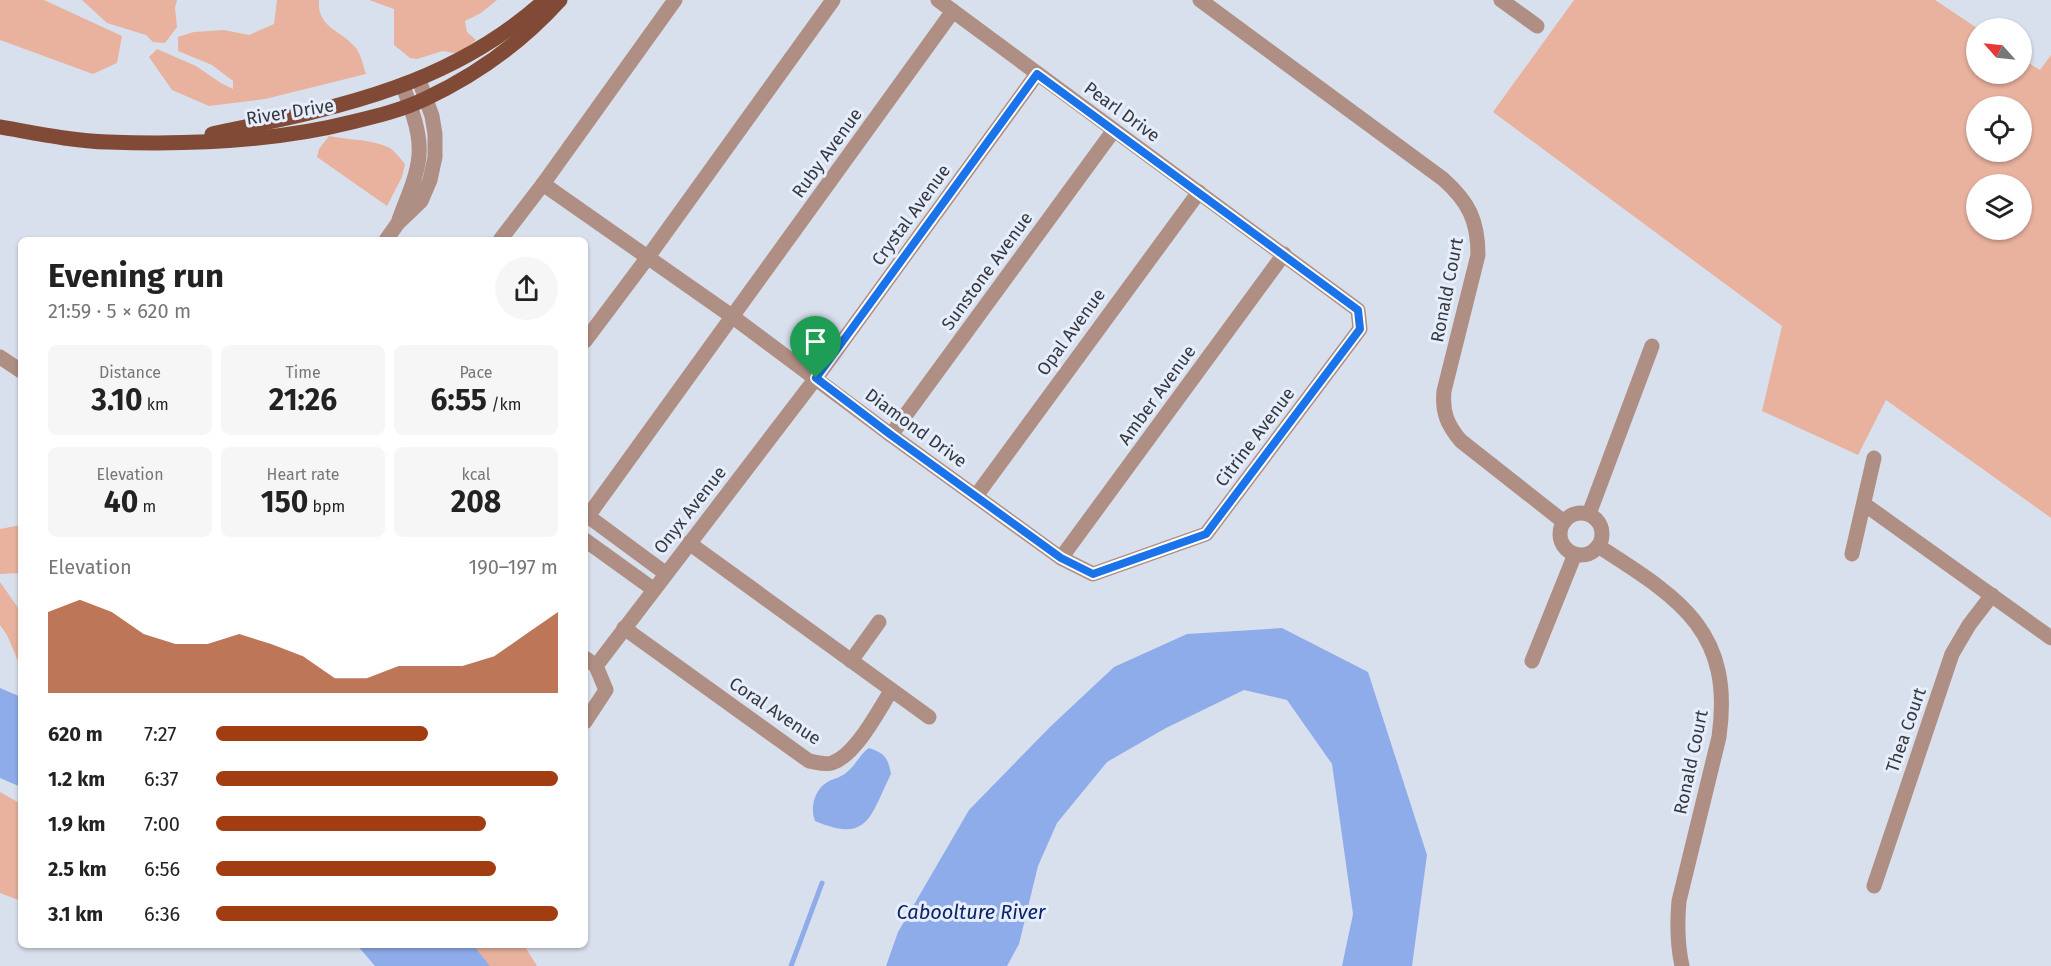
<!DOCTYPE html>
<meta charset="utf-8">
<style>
:root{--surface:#fff;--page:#f6f6f6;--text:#222;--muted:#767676;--accent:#a23d11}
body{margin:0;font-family:"Fira Sans",sans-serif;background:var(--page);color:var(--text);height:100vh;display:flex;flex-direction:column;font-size:22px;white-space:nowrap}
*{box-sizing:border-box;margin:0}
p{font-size:20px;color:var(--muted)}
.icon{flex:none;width:33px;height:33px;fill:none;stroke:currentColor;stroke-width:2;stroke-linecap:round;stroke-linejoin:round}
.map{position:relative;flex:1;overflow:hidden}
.panel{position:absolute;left:18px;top:237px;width:570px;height:711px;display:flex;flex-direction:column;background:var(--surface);border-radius:9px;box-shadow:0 2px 4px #0004}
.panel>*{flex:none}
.needle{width:39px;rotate:297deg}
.controls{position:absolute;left:1966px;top:18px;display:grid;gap:12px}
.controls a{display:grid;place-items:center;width:66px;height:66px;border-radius:50%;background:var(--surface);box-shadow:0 2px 4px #0004;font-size:30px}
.pin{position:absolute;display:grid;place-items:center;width:51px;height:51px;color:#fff;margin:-62px -26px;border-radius:50% 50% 50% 0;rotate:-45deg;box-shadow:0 0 6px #0007}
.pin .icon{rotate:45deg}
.round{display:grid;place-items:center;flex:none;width:63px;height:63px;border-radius:32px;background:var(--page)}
.overview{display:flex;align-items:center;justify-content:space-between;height:102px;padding:0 30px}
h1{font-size:33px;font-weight:700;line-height:45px}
.stats{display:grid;grid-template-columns:repeat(3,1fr);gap:9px;height:102px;padding:6px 30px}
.stats div{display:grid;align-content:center;border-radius:9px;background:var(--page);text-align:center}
.stats b{font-size:30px;font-weight:700}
.stats small{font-size:16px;font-weight:400}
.stats p{font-size:16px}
.chart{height:168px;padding:12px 30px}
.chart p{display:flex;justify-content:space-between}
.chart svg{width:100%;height:108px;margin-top:6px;fill:var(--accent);opacity:.7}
ul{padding:0 30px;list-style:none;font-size:20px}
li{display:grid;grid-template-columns:96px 72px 1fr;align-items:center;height:45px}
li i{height:15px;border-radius:8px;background:var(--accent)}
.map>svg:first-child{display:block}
.green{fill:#e8b29f;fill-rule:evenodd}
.water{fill:#8facea}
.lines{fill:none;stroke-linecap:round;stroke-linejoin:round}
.stream{stroke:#8facea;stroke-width:5}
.minor{stroke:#af8e83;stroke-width:15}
.major{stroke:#814a36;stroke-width:15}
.route-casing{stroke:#fff;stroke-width:12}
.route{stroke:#1a73e8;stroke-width:8}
.labels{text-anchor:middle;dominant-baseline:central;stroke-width:6;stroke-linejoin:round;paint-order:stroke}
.street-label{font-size:18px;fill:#37393f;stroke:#e6edfb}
.water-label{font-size:20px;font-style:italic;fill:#0b2369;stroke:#e6edfb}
</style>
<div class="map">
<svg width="2051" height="966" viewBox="0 0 2051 966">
<rect width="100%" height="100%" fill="#d9e0ed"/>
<g class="green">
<polygon points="0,0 44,0 122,36 117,63 93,74 0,40"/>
<polygon points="82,0 177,0 175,8 177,27 165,43 153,42 146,35 107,23"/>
<path d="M277 0H319C317 28 341 30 355 47 361 53 363 66 366 74L265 99 209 106 172 90 149 57 157 49 196 66 221 83 233 89V81L212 65 178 51V37L194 32 224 30 249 35 274 24Z"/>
<polygon points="369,0 497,0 481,13 465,21 467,32 476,40 459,54 443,51 417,59 410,58 394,45 394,9"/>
<path d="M1574 0H1935L1977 28V74H2022V59L2040 70 2051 55V518L1886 400 1858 455 1762 411 1782 326 1493 112ZM1977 106H2022V152H1977ZM2022 184V230H1977V184Z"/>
<path d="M329 136C348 140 370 139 388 147 394 150 400 158 405 164L402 177 387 206 317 157 319 149Z"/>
<polygon points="21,525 21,573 0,574 0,529"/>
<polygon points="0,582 21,612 21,668 7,635 0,625"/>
<polygon points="0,792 21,804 21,901 0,893"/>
<polygon points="472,945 524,945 537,966 484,966"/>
</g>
<g class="water">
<polygon points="1282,628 1368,672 1427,855 1412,966 1342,966 1353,914 1332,764 1287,700 1244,690 1166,728 1107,762 1057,823 1038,866 1019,944 1007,966 886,966 898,932 969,810 1050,727 1114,667 1187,634"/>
<polygon points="0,688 21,697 21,787 0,778"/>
<path d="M869 748C885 753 888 758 891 774 870 816 869 844 815 821 810 808 814 791 826 783 833 778 841 778 847 772 856 765 860 754 869 748Z"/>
<polygon points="357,945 473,945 490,966 375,966"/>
</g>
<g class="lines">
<polyline class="stream" points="791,966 822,883"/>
<g class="minor">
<path d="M1200 0 1443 179C1469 202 1478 221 1478 255L1444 391C1442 412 1447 425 1461 441L1564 522"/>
<polyline points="1501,0 1537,26"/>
<polyline points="543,184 733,317 891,435 1061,558 1093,574 1206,534 1360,329 1358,310 938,0"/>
<path d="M399 220C406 200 417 178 419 156 421 132 411 109 403 86"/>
<polyline points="386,240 398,223 421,201 430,180 435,157 435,134 432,116 419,80"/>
<polyline points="500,240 543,184 675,0"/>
<polyline points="585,341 648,257 833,0"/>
<polyline points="0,357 21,371"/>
<polyline points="891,435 1114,130"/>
<polyline points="976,496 1199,192"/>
<polyline points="1864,504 2051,638"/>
<circle cx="1581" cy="534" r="21"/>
<polyline points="585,514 665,573"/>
<polyline points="1589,514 1652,346"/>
<polyline points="588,516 953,11"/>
<polyline points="585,540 653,589"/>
<polyline points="689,543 929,717"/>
<path d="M1598 546C1679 598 1734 630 1719 737L1679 901C1677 923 1677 943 1682 966"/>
<polyline points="1852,554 1874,458"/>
<polyline points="1061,558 1284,254"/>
<path d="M624 628 809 761C816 762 826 765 832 763 856 755 878 711 891 691"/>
<polyline points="585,658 596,666 606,690 585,722"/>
<polyline points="851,661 879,622"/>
<polyline points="1532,661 1575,554"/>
<polyline points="596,666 816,378 1037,74"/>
<polyline points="1874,886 1952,654 1969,625 1992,595"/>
</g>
<g class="major">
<path d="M0 127C35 133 72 141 108 142 189 145 273 142 352 122 377 116 402 110 425 99 476 75 523 41 560 0"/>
<path d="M212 134C335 108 449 87 545 0"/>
</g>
</g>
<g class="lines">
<g class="route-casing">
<polygon id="route" points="1037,74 1358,310 1360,329 1206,534 1093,574 1061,558 891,435 816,378"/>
</g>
<use href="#route" class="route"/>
</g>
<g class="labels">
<g class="street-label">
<text transform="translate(290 112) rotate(-9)">River Drive</text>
<text transform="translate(1122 112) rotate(36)">Pearl Drive</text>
<text transform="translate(827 153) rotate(-54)">Ruby Avenue</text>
<text transform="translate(911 215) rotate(-54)">Crystal Avenue</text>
<text transform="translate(987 271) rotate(-54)">Sunstone Avenue</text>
<text transform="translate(1447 290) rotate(-79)">Ronald Court</text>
<text transform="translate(1071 332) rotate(-54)">Opal Avenue</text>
<text transform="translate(1157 395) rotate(-54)">Amber Avenue</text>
<text transform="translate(916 428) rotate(36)">Diamond Drive</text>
<text transform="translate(1255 437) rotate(-53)">Citrine Avenue</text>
<text transform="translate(690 510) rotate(-52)">Onyx Avenue</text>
<text transform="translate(775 711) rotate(34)">Coral Avenue</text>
<text transform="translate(1906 730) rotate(-71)">Thea Court</text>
<text transform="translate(1691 762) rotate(-78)">Ronald Court</text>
</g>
<g class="water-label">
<text x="971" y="912">Caboolture River</text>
</g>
</g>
</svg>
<div class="controls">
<a><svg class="needle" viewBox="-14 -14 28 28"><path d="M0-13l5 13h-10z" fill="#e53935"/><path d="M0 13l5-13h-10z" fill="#767676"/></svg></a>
<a><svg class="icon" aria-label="locate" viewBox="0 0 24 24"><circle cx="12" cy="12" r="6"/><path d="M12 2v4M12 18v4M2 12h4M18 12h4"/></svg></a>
<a><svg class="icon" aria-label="layers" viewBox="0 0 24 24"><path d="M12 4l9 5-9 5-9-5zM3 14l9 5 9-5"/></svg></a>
</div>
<div class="pin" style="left:816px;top:378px;background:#1e9e55"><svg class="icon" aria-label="arrive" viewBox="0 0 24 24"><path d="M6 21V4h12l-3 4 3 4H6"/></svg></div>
<section class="panel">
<div class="overview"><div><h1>Evening run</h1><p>21:59 · 5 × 620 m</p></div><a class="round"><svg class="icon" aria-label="share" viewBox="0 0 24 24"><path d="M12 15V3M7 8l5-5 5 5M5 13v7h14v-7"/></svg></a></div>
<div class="stats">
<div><p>Distance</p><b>3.10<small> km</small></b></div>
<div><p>Time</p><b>21:26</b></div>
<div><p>Pace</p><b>6:55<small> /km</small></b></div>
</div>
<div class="stats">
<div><p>Elevation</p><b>40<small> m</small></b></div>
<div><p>Heart rate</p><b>150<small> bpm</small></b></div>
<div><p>kcal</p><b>208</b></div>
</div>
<div class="chart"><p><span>Elevation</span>190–197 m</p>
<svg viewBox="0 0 160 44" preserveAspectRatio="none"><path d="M0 44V11L10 6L20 11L30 20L40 24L50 24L60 20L70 24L80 29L90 38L100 38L110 33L120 33L130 33L140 29L150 20L160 11V44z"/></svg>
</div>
<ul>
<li><b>620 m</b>7:27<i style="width:62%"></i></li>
<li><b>1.2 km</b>6:37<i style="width:100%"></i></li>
<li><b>1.9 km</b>7:00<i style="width:79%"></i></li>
<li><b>2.5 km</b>6:56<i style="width:82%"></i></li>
<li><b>3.1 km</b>6:36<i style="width:100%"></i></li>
</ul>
</section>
</div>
